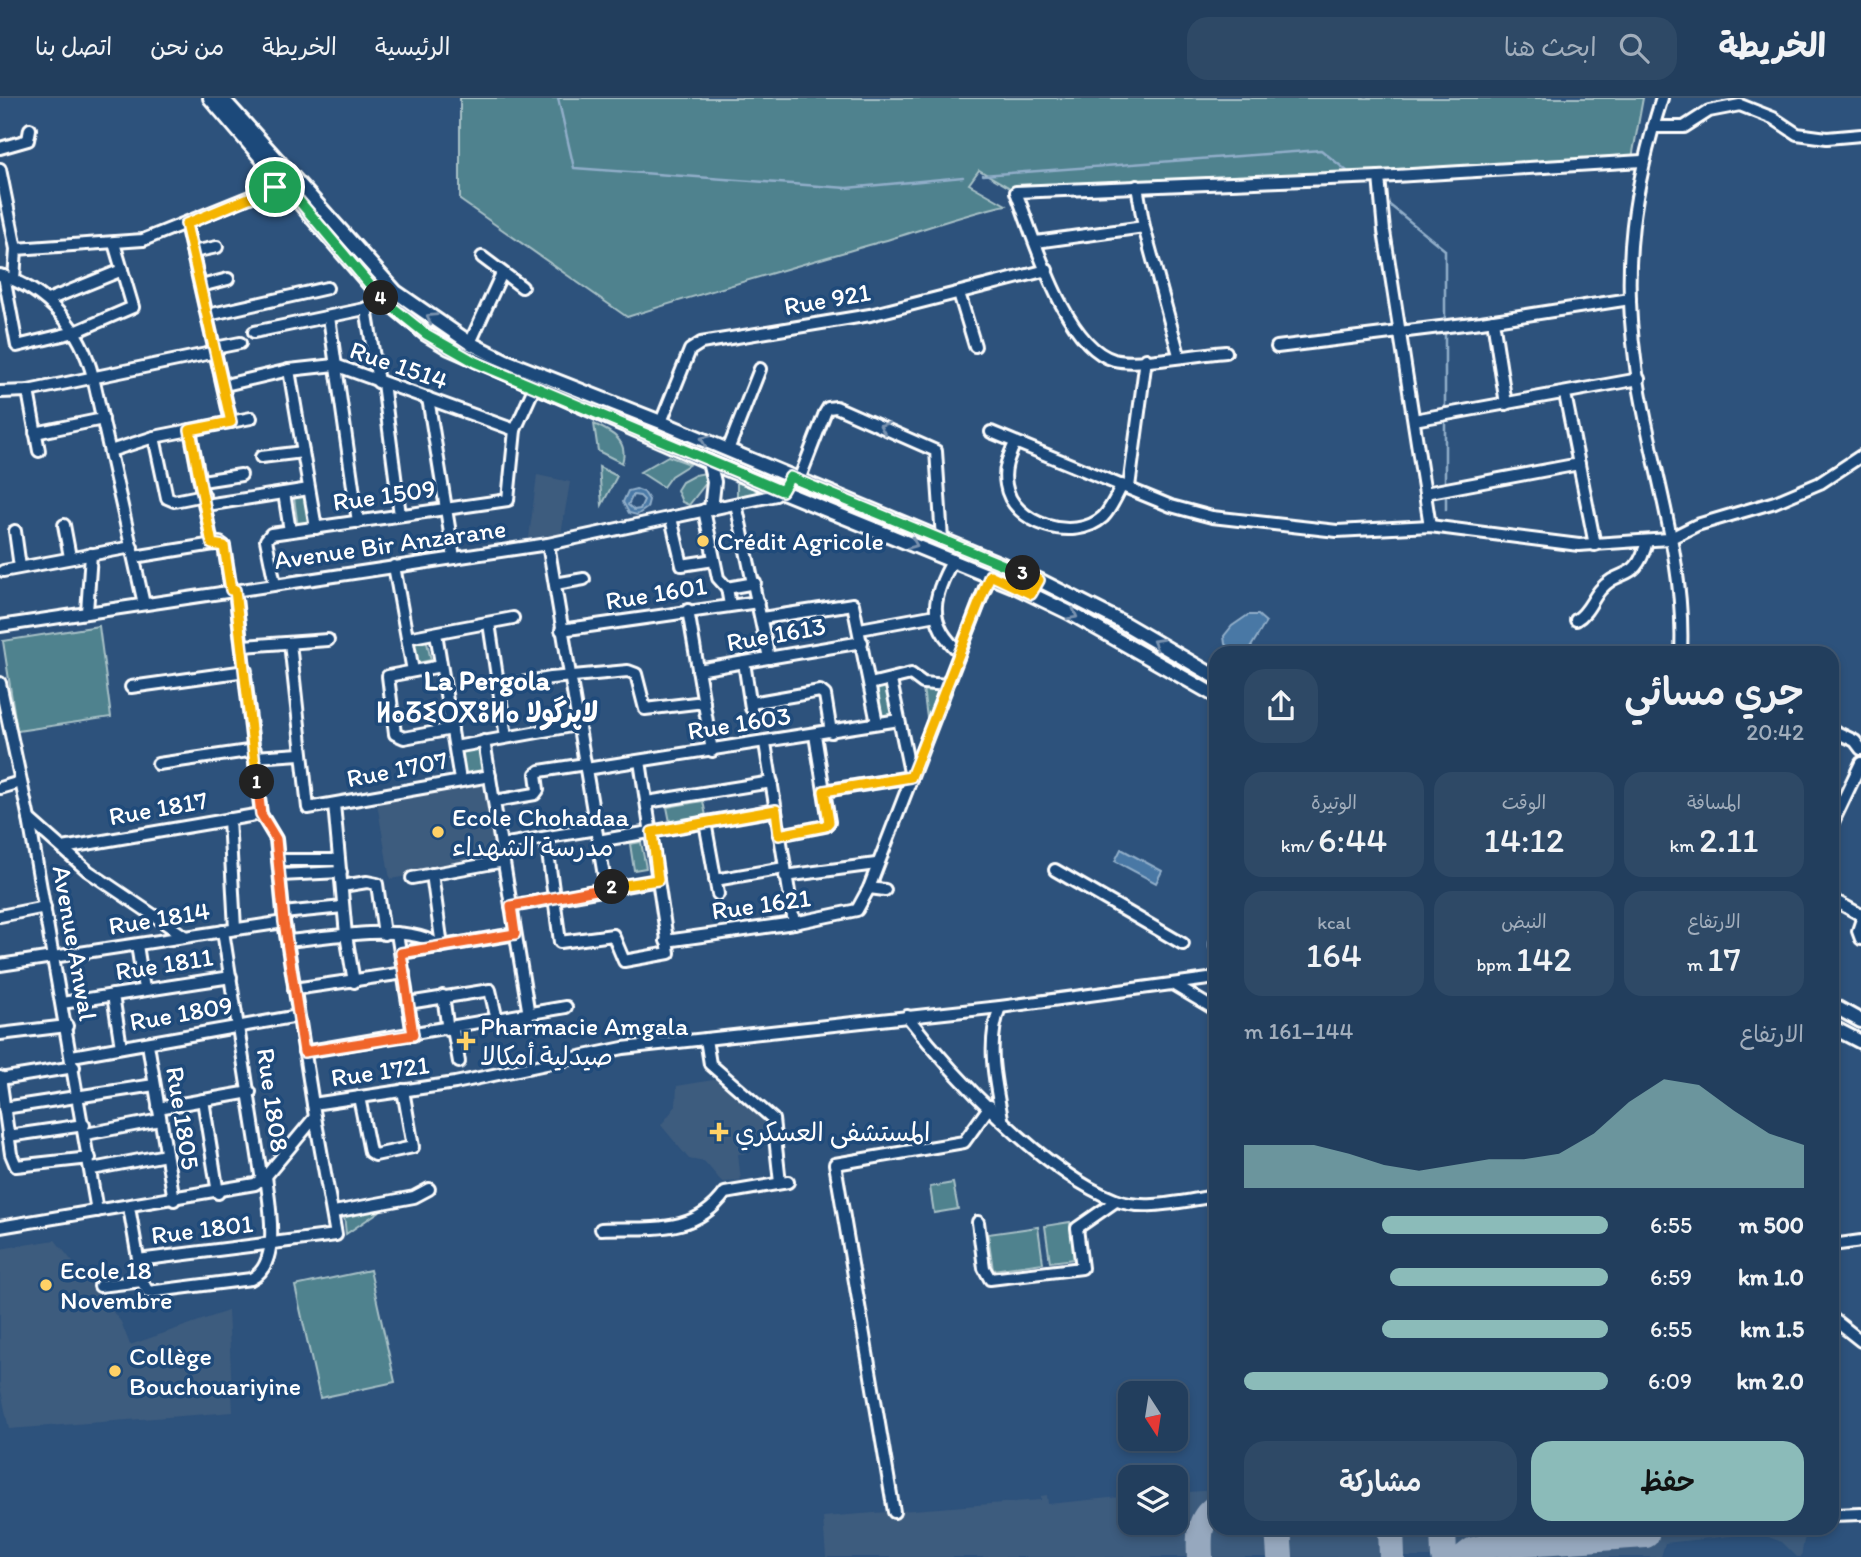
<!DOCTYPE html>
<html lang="ar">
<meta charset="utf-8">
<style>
:root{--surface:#223e5d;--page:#2e4966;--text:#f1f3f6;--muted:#a2aebc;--line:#3f5772;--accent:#8bbbb9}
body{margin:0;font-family:Itim,"Playpen Sans Arabic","Noto Sans Tifinagh",sans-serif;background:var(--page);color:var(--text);direction:rtl;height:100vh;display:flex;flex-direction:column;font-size:26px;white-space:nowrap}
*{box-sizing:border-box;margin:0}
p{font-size:23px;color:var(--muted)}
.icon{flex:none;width:38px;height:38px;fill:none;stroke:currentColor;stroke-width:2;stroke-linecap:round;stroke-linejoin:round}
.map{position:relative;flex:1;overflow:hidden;direction:ltr}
.sheet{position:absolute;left:1209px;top:548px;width:630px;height:889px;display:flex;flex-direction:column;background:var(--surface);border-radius:21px;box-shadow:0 4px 10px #0003,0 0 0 2px var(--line);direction:rtl}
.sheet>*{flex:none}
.needle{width:46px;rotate:168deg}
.controls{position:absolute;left:1118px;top:1283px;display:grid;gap:14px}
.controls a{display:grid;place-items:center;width:70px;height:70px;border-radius:14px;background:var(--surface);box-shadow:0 4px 10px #0003,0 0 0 2px var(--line);font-size:35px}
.pin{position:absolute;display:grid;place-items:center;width:60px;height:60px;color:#fff;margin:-30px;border:4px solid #fff;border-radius:50%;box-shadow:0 2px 7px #0007}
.km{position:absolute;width:35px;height:35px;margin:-18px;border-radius:50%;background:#222;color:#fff;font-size:19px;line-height:35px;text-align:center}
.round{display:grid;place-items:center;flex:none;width:74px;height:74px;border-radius:21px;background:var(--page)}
.head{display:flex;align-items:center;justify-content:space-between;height:119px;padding:0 35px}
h1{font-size:38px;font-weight:600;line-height:52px}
.metrics{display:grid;grid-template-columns:repeat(3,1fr);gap:10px;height:119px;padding:7px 35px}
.metrics div{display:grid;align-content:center;border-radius:18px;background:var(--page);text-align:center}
.metrics b{font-size:35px;font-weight:600}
.metrics small{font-size:19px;font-weight:400}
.metrics p{font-size:19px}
.chart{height:196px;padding:14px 35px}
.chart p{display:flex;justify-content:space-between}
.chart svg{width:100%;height:126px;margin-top:7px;fill:var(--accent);opacity:.7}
.button{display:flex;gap:14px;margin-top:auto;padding:14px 35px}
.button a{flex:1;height:80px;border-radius:21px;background:var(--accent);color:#111;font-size:28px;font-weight:600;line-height:80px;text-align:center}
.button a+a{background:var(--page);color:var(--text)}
ul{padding:0 35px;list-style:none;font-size:23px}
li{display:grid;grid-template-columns:112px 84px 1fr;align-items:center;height:52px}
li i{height:18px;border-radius:9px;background:var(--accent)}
header{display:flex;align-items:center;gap:42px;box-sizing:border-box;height:98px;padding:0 35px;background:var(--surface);border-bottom:2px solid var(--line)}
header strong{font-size:33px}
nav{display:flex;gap:38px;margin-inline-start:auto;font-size:24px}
.search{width:490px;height:63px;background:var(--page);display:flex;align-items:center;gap:18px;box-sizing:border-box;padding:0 24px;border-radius:21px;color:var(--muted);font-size:26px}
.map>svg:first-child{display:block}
.built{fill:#3e5c7e}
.green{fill:#4f828e;stroke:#a7c0c6;stroke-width:2}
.water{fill:#4878a5;stroke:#91aec9;stroke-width:2;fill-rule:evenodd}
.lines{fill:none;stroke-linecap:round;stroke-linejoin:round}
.stream{stroke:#91aec9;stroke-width:2.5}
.taxiway{stroke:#96a8be;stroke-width:26}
.minor-casing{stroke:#fff;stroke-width:16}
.major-casing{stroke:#fff;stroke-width:18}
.minor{stroke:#1f4a7a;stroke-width:10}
.major{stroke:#1f4a7a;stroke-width:12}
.oneway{stroke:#7992af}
.split-1-casing{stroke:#fff;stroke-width:14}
.split-2-casing{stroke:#fff;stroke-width:14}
.split-3-casing{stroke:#fff;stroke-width:14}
.split-4-casing{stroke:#fff;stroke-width:14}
.split-5-casing{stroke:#fff;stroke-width:14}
.split-1{stroke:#f5b400;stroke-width:9}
.split-2{stroke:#f0652b;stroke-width:9}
.split-3{stroke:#f5b400;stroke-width:9}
.split-4{stroke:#22a559;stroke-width:9}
.split-5{stroke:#22a559;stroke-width:9}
.poi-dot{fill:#ffd166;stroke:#1f4a7a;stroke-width:2.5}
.labels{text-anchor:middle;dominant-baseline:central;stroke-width:7;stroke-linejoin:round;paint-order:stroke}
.street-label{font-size:26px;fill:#fff;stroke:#1f4a7a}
.poi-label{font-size:26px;fill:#fff;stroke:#1f4a7a;text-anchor:start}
.neighbourhood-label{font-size:28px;font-weight:bold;fill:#fff;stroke:#1f4a7a}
</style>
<header>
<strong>الخريطة</strong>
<div class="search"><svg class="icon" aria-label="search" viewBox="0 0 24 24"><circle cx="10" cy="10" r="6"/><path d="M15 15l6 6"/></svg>ابحث هنا</div>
<nav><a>الرئيسية</a><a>الخريطة</a><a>من نحن</a><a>اتصل بنا</a></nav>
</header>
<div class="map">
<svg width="1861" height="1459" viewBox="0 0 1861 1459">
<rect width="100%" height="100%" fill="#2d527c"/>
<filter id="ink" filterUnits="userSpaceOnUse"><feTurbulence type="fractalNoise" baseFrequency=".0143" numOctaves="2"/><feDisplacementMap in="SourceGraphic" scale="14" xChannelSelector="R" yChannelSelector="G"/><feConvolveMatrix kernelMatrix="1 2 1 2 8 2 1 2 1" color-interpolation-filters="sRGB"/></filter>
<g filter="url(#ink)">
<g class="built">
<polygon points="537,377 570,384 561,436 529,440"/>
<polygon points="485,687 498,763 390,781 377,705"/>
<polygon points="719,981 770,1023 772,1041 748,1043 749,1055 738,1056 741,1083 722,1084 705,1064 689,1061 661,1027 676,1008 677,988"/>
<polygon points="55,1142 121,1224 130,1247 228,1213 233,1314 9,1331 0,1288 0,1151"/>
<polygon points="1216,1392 1216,1430 1814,1430 1804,1442 1801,1459 1797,1459 1782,1444 1758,1435 1665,1445 1661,1459 826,1459 823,1419 1041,1402 1041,1398 1047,1397 1048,1406 1130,1398 1130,1424 1176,1424 1176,1395"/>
</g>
<g class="green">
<path d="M460 0H1643L1632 60 1050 93 1012 91 979 72 969 86 1006 107C964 116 925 131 883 143 797 168 712 192 627 219L460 102Z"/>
<path d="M594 326C612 334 629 343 622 365L598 353Z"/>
<polygon points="668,358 690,366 671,378 663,389 640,374"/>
<polygon points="599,369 617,378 602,407"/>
<polygon points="711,374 719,376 710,380 689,407 682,404 677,392 682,384 695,377"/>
<polygon points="737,384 776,400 737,406"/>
<polygon points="307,397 312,427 298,429 294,400"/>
<polygon points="99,528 111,619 17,633 3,543"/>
<polygon points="426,540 431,562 418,565 414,543"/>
<polygon points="889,587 894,615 881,618 876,589"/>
<polygon points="923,590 938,592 928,627"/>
<polygon points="482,650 485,674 464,677 461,653"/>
<polygon points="703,703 706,718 670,724 667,709"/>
<polygon points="641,744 646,770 634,772 630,746"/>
<polygon points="953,1085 958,1111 934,1115 930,1089"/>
<polygon points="380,1113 346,1136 344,1117"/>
<polygon points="1070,1124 1075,1161 1050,1164 1045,1128"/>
<polygon points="1038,1129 1043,1165 993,1172 988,1136"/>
<polygon points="370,1172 395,1284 320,1300 295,1188"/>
</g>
<g class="water">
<path d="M636 391 644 394 649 402 647 410 637 417 629 415 623 404 628 393ZM633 397 640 398 644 402 640 411 634 412 628 407Z"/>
<polygon points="1248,517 1258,517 1266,524 1249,552 1237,555 1225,546 1224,538 1232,528"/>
<polygon points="1121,751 1162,773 1156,785 1115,763"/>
</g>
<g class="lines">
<g class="stream">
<polyline points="558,0 574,70 847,90 963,79"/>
<polyline points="983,77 1321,52 1352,77"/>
<polyline points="1386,104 1445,152 1445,223"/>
<polyline points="1445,233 1445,314"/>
<polyline points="1445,321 1445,388"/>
<polyline points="1446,394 1446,412"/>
</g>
<g class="taxiway">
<polyline points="1278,1430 1280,1459"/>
<polyline points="1391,1430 1392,1459"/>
<polyline points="1443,1430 1444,1459"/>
<path d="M1200 1459C1199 1439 1198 1421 1216 1409"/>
<polyline points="1464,1459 1473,1452 1493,1447 1646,1437"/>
</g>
<g class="minor-casing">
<g id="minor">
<path d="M1662 0C1633 91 1622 166 1635 261 1647 359 1686 455 1681 555"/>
<polyline points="1653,29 1684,29 1709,13 1740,7 1773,20 1797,36 1827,40 1861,37"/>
<polyline points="0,50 28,42 30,31"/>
<polyline points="0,71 16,151 14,182"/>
<polyline points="1379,79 1384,133 1430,428"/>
<polyline points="186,126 231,324"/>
<polyline points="1144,129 1179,257"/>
<polyline points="1036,144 1144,129 1137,88"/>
<polyline points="16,151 143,142 284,85"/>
<polyline points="193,154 217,149"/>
<polyline points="482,159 522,189"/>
<path d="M0 177C48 192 81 231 93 279L144 506"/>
<polyline points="4,178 17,248 75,234 133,209 114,145"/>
<polyline points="201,188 228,181"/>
<polyline points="959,195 975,248"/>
<polyline points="48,202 122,172"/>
<polyline points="366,210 378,284"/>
<polyline points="208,217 327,190"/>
<polyline points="329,219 358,424"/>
<polyline points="1493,222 1506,306"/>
<polyline points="254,234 379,208"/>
<polyline points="470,245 502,175"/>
<polyline points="1277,249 1481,224 1630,201"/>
<polyline points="215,250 240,245"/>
<path d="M1226 254C1198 256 1138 268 1114 262 1064 248 1034 139 1016 94L1379 79 1642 63"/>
<polyline points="289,272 316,430"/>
<polyline points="383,285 400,417"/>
<polyline points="225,287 289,272 335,267 515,332"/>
<polyline points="28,293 39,353"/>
<polyline points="0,294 28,293 216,254"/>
<polyline points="1565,296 1595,447"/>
<polyline points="428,300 454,460"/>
<polyline points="1414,322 1639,281"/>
<polyline points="661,324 690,252 701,245 870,217 1047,172"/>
<polyline points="190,332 212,446"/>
<polyline points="991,334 1171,408 1212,419 1337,433 1430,428 1579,447 1669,441 1697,427 1775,404 1820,385 1861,358"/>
<polyline points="35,335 103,321"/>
<polyline points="154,339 167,400 174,403 204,397"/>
<path d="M1015 345C1008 360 1003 371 1006 387 1012 426 1074 445 1103 419 1111 411 1117 397 1122 387"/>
<polyline points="728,352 760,271"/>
<polyline points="110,353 154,339 251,320"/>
<polyline points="261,359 303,354"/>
<polyline points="799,382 825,315 828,310 836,309 936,353 942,441"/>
<polyline points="202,383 241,377"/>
<polyline points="1129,389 1146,261"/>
<polyline points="284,395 290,433"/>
<polyline points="1425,395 1579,366"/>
<polyline points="736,406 769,560"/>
<polyline points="206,407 309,391"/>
<polyline points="704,412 718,480 727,490 730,507"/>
<polyline points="671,420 682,467 714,462"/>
<polyline points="64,427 70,459"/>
<polyline points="15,433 20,469"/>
<polyline points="548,446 606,790"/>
<polyline points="134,459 220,445 224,448 231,492"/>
<path d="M953 462C933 497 925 525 960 554"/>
<polyline points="394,468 413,573"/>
<polyline points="3,473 132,449"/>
<polyline points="275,486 266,442 271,436 508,402 515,332 534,290"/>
<polyline points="555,486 584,481"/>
<polyline points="727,490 755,485"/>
<polyline points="688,512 712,653"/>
<polyline points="87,514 91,456"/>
<polyline points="762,520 853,506 877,625"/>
<path d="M1576 522C1588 515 1591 503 1600 492 1621 468 1636 486 1647 443"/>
<polyline points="489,525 506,639"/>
<polyline points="0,528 548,446 776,397 791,379"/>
<polyline points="860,531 936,517"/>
<polyline points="561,532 758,504"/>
<polyline points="436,535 460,682"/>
<polyline points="407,540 513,520"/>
<polyline points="290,545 308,710 490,678"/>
<polyline points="243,548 328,542"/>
<polyline points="744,564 751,610"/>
<polyline points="441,568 388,578 395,636 404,640 452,631"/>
<polyline points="698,572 862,544"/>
<polyline points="891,583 911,679"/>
<polyline points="0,585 29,721 97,1113"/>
<polyline points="870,586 911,576 923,585 947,587"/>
<polyline points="131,589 246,573"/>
<polyline points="498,589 551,580 628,573 636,576 645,611 704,604"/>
<polyline points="751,605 820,593 825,597 831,634"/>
<polyline points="1832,632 1855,643 1861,651"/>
<polyline points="484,643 529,917"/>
<polyline points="765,645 794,825"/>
<polyline points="455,649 577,627"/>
<polyline points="255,659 300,656"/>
<polyline points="158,666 255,652"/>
<polyline points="586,671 899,622"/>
<polyline points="0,690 20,684"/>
<polyline points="824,693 911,679"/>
<polyline points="495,703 535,696 538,692 536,676 540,673 585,666"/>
<polyline points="647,704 772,684"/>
<polyline points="334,706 346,837 354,884"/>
<polyline points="29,721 88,773 184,838"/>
<polyline points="229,721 235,831"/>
<polyline points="705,724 718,796"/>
<polyline points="1832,726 1861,665"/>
<polyline points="779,737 825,728 829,724 815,637"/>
<polyline points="546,740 560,844 613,837 624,863 669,855 640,663"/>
<polyline points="598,743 776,712"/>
<polyline points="501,747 596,731"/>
<polyline points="63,750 261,716"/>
<polyline points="278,762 339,762"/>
<polyline points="1055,772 1183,846"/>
<polyline points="432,776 442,848"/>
<polyline points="280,777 341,774"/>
<polyline points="785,778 876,766"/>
<polyline points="412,780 504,763"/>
<polyline points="715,782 784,770"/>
<polyline points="342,788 367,784 377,786 384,836"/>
<polyline points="869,790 885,792"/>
<polyline points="1832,801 1861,817"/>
<polyline points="511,808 658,782"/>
<polyline points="283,815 343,809"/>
<polyline points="0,818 45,809"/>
<polyline points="1861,824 1858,833 1861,841"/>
<polyline points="223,833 262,1083"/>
<polyline points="397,835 413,937"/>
<path d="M287 843C324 840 413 823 440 849"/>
<polyline points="666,843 794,825 857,812 869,790 990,477"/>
<polyline points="137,847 144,891"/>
<polyline points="1216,848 1216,845"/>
<polyline points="401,855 515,836"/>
<polyline points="0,867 284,824"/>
<polyline points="1174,887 1216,912"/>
<polyline points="294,891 404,875"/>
<polyline points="113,897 121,949"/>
<polyline points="443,898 448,932"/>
<polyline points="62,905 231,879"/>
<polyline points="408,905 490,892 497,922"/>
<path d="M1000 909C986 945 995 983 1002 1020"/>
<path d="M907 918C953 978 1043 1074 1115 1102 1144 1114 1186 1102 1216 1098"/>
<polyline points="453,931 459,964"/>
<polyline points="0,936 67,928"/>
<polyline points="706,941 710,966 773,1021 780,1085"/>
<polyline points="148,946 174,1102"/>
<polyline points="304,954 566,909"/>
<polyline points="72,958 298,918"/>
<polyline points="0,979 11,1056 16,1068 90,1060"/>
<polyline points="0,981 74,969"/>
<polyline points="359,999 370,1054 375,1057 413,1049 403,992"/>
<polyline points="203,1002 218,1095"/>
<polyline points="313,1006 455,985 623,950 1000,909 1216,880"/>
<polyline points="4,1010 154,987"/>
<polyline points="158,1010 250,994"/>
<polyline points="86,1036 160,1022"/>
<polyline points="8,1038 84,1027"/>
<polyline points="92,1071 166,1057"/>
<path d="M129 1109 142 1183 148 1194 251 1181C282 1166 269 1106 266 1078"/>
<polyline points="334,1114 414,1099 429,1091"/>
<polyline points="978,1124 984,1170 990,1181 1082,1170 1077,1130 1116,1103"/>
<polyline points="0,1129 255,1086 266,1078 315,1019 284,824 276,741 261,716 235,492"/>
<path d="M601 1131C648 1129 694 1138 725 1095L788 1084"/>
<polyline points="1832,1147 1861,1143"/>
<polyline points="138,1162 336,1137 315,1019"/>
<polyline points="100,1188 142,1183"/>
<polyline points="1832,1220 1861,1243"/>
<polyline points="894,1414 835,1066 964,1044 990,1008"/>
<polyline points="1832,1417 1861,1416"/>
</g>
</g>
<g class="major-casing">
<g id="major">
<polyline points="210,0 375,193 426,236 449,250 709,364 1016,489 1070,515 1216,598"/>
<polyline points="222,0 396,194 470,245 506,263 661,324 1039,482 1120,523 1216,579"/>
<polyline points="709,364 714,384 711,411"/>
<polyline points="1832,907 1861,923"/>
<polyline points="1832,929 1861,944"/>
</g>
</g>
<use href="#minor" class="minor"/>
<use href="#major" class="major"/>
</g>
<defs><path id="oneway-chevron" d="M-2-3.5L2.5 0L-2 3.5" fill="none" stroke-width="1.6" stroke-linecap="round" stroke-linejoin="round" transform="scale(1.75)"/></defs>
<g class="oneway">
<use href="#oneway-chevron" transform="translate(431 220) rotate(-148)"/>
<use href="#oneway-chevron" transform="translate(884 329) rotate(-157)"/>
<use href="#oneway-chevron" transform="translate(705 342) rotate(-156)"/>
<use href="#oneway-chevron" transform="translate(913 446) rotate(22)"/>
<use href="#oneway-chevron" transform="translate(1073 517) rotate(28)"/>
<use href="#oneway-chevron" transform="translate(1157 545) rotate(-150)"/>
</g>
</g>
<g class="lines" filter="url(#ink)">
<g class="split-1-casing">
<polyline id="split-1" points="257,684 235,492 231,492 224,448 212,446 190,332 231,324 186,126 275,89"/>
</g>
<g class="split-2-casing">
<polyline id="split-2" points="257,684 261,716 276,741 284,824 304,954 413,937 401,855 515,836 511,808 612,789"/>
</g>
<g class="split-3-casing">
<polyline id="split-3" points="612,789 658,782 652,734 776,712 779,737 825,728 829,724 824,693 911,679 990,477 1031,496 1039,482 1023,475"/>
</g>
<g class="split-4-casing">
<polyline id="split-4" points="381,200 426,236 475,264 782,393 790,379 1023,475"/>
</g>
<g class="split-5-casing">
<polyline id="split-5" points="275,89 284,85 381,200"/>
</g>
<use href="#split-1" class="split-1"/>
<use href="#split-2" class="split-2"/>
<use href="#split-3" class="split-3"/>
<use href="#split-4" class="split-4"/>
<use href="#split-5" class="split-5"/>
</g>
<g class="poi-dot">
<circle cx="703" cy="443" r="7"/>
<circle cx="438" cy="734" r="7"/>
<path d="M462.5 932.5h7v7h7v7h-7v7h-7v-7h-7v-7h7z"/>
<path d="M715.5 1023.5h7v7h7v7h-7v7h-7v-7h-7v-7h7z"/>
<circle cx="46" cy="1187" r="7"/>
<circle cx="115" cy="1273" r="7"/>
</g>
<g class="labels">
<g class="street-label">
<text transform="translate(827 201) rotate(-10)">Rue 921</text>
<text transform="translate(399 267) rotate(19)">Rue 1514</text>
<text transform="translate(384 397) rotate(-8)">Rue 1509</text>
<text transform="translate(390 446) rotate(-8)">Avenue Bir Anzarane</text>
<text transform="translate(656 495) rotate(-9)">Rue 1601</text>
<text transform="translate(776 536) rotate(-10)">Rue 1613</text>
<text transform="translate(739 625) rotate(-9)">Rue 1603</text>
<text transform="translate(397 671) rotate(-11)">Rue 1707</text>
<text transform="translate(158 710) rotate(-10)">Rue 1817</text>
<text transform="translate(761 806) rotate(-8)">Rue 1621</text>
<text transform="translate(159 820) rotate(-9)">Rue 1814</text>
<text transform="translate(75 845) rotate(80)">Avenue Anwal</text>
<text transform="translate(164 866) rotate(-9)">Rue 1811</text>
<text transform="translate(181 915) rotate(-10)">Rue 1809</text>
<text transform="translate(380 973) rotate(-8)">Rue 1721</text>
<text transform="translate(273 1002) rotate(82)">Rue 1808</text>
<text transform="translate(183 1020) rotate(81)">Rue 1805</text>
<text transform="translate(202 1131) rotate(-7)">Rue 1801</text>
</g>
<g class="poi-label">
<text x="717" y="443">Crédit Agricole</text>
<text x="452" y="719">Ecole Chohadaa<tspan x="452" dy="30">مدرسة الشهداء</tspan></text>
<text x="480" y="928">Pharmacie Amgala<tspan x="480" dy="30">صيدلية أمكالا</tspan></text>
<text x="735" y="1034">المستشفى العسكري</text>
<text x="60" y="1172">Ecole 18<tspan x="60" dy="30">Novembre</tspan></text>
<text x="129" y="1258">Collège<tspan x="129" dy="30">Bouchouariyine</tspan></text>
</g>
<g class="neighbourhood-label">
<text x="487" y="582">La Pergola<tspan x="487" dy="32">ⵍⴰⵒⵉⵔⴳⵓⵍⴰ لاپرگولا</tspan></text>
</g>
</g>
</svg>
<div class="controls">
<a><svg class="needle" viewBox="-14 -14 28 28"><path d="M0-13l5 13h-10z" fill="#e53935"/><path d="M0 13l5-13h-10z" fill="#a2aebc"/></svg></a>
<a><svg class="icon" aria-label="layers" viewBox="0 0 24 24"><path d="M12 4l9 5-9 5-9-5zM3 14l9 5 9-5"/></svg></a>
</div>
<div class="pin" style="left:275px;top:89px;background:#1e9e55"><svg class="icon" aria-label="arrive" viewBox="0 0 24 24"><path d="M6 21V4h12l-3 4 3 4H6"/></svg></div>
<b class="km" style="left:257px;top:684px">1</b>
<b class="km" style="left:612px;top:789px">2</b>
<b class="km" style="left:1023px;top:475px">3</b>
<b class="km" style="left:381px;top:200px">4</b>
<section class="sheet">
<div class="head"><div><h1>جري مسائي</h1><p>20:42</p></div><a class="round"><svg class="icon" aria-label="share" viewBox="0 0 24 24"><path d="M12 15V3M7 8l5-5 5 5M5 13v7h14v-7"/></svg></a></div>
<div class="metrics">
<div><p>المسافة</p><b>2.11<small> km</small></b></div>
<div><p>الوقت</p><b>14:12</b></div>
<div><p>الوتيرة</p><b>6:44<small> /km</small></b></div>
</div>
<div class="metrics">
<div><p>الارتفاع</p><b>17<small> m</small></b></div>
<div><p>النبض</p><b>142<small> bpm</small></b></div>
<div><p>kcal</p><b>164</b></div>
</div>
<div class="chart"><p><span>الارتفاع</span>144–161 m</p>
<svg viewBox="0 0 160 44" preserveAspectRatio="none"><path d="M0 44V29L10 29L20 29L30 32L40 36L50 38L60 36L70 34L80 34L90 32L100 25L110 14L120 6L130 8L140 17L150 25L160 29V44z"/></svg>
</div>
<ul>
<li><b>500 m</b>6:55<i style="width:62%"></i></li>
<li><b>1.0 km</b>6:59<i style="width:60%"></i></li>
<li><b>1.5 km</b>6:55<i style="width:62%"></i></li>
<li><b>2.0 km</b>6:09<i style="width:100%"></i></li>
</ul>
<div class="button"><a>حفظ</a><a>مشاركة</a></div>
</section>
</div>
